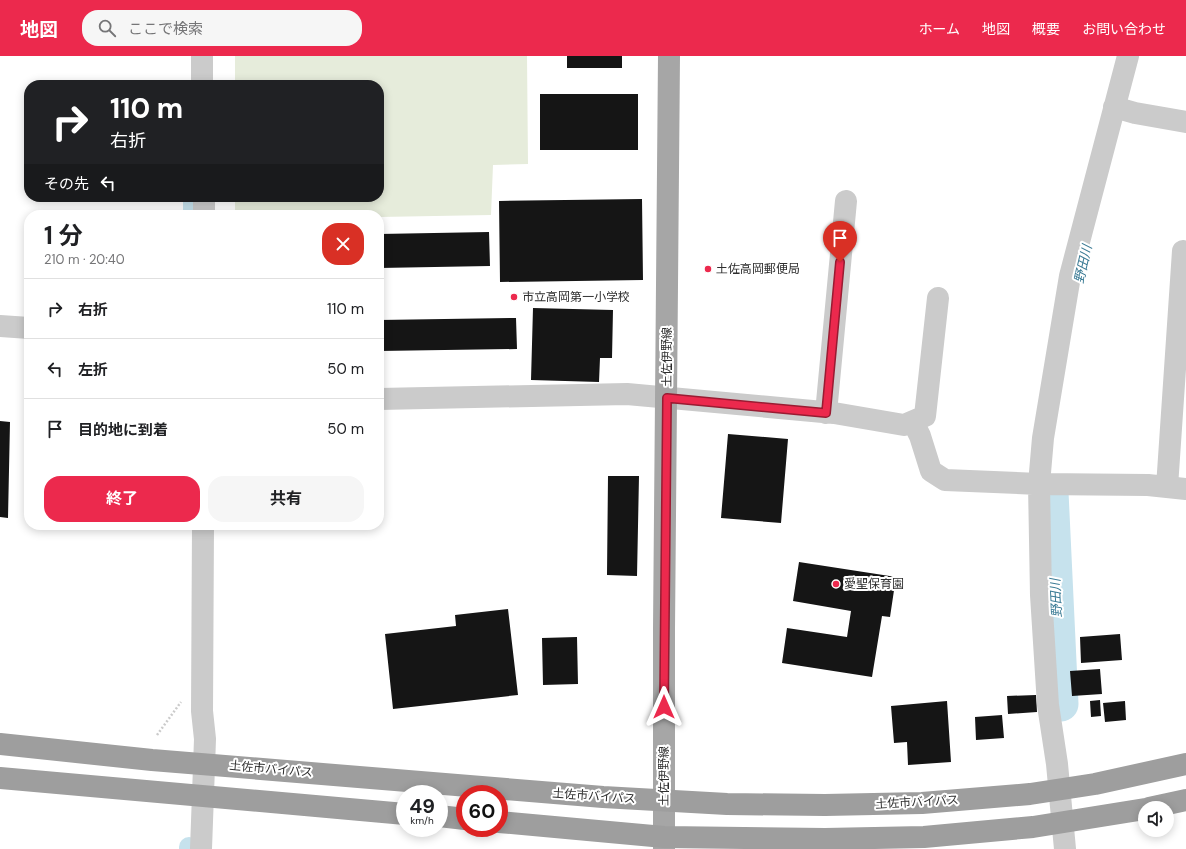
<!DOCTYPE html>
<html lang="ja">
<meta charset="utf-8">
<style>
body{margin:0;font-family:"DM Sans","Noto Sans JP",sans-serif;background:#f6f6f6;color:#202124;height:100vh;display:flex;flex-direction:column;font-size:15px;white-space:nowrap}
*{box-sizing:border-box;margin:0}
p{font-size:13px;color:#757577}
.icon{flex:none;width:22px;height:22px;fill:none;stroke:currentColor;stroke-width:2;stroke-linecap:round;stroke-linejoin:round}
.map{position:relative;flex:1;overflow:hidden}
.sheet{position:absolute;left:24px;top:154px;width:360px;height:320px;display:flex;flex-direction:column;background:#fff;border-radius:16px;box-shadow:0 2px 10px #0003}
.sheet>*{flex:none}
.hud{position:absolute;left:24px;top:24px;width:360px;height:122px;border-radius:16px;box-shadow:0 2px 10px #0003;background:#202124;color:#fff;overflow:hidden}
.controls{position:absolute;left:1138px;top:745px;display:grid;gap:8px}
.controls a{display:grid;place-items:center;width:36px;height:36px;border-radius:50%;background:#fff;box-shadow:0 2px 10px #0003;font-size:20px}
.speed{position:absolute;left:396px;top:729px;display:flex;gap:8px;font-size:20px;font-weight:700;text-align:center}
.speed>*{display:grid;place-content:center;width:52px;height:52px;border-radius:50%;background:#fff;box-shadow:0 2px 10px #0003;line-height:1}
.speed small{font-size:10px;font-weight:400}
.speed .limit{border:6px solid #d22;background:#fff;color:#111}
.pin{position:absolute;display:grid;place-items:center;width:34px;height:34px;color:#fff;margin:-41px -17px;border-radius:50% 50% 50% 0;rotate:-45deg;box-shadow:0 0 4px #0007}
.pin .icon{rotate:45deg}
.me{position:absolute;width:44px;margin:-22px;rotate:0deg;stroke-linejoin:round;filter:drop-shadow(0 0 3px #0008)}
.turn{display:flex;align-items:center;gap:14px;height:84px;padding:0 20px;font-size:18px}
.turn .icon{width:52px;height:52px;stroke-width:2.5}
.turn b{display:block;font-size:28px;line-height:34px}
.then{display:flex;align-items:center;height:38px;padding:0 20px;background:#0003;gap:8px;font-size:15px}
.round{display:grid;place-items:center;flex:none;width:42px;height:42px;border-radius:16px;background:#f6f6f6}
.overview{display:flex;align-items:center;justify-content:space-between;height:68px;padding:0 20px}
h1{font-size:24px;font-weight:700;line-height:30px}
.cta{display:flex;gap:8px;margin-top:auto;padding:8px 20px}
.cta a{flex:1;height:46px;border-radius:16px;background:#ec294d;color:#fff;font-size:16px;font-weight:700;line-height:46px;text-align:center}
.cta a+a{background:#f6f6f6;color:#202124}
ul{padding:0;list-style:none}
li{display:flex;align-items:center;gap:12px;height:60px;padding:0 20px;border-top:1px solid #e0e0e0}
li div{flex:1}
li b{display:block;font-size:15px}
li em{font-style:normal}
header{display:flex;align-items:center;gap:24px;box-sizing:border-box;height:56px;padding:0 20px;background:#ec294d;color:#fff}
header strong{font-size:19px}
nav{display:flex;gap:22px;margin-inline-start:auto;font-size:14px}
.search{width:280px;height:36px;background:#f6f6f6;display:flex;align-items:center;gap:10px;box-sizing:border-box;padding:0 14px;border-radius:16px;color:#757577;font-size:15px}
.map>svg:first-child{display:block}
.green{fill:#e6ecdb}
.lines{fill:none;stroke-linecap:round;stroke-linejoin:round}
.canal{stroke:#c6e2ed;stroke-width:20}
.river{stroke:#c6e2ed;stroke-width:35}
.building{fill:#151515}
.path{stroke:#cbcbcb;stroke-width:2.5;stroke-dasharray:2 2;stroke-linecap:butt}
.minor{stroke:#cbcbcb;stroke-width:22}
.primary{stroke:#a6a6a6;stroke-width:22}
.trunk{stroke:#9e9e9e;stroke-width:22}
.route-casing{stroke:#991b32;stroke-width:10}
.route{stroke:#ec294d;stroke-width:7}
.poi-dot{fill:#ec294d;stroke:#fff;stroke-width:1.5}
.labels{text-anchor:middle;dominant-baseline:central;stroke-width:4;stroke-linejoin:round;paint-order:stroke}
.poi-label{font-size:12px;fill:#2e2e2e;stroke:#fff;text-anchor:start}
.street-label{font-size:12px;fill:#2e2e2e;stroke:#fff}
.water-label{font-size:13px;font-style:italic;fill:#397a94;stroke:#fff}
</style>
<header>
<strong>地図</strong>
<div class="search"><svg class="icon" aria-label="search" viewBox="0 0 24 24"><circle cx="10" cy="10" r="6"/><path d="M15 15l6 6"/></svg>ここで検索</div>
<nav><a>ホーム</a><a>地図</a><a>概要</a><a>お問い合わせ</a></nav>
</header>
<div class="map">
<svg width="1186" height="793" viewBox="0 0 1186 793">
<rect width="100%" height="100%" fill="#fff"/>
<!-- green -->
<path class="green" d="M235,0H527L528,108L493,109L491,159L379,161V159H235V141H379V29H235Z"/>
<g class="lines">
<!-- canal -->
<path class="canal" d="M193,141V159
M189,793V791"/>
<!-- river -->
<path class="river" d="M1051,436L1061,648"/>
</g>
<!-- building -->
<path class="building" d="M567,0H622V12H567Z
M540,38H638V94H540Z
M642,143L643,224L500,226L499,145Z
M489,176L490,210L379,212V178Z
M533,252L613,254L612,302H600L599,326L531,324Z
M516,262L517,293L379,295V264Z
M0,365L10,366L8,462L0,461Z
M728,378L788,383L781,467L721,462Z
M608,420H639L637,520L607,519Z
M799,506L896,521L890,561L882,560L872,621L782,607L787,572L847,581L851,555L793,545Z
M508,553L518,639L393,653L385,578L456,570L455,559Z
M1120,578L1122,604L1081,607L1080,581Z
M577,581L578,628L543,629L542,582Z
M1100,613L1102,638L1072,640L1070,615Z
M1036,639L1037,656L1008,658L1007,640Z
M1100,644L1101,660L1091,661L1090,645Z
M947,645L951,706L908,709L907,686L894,687L891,650Z
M1125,645L1126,664L1105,666L1103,647Z
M1002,659L1004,682L976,684L975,661Z"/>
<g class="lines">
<!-- path -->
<path class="path" d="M157,679L181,646"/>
<!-- minor -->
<path class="minor" d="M202,0V29
M1114,51L1135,57L1186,66
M204,141V159
M0,270L29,272
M379,343L627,338L834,357L904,369L925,360L938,242
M826,357L846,145
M913,366L920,380L931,415L945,424L1039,428L1148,429L1186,433
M1167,431L1183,195
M201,793L205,683L202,655L203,469
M1065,793L1057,708L1048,649L1041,539L1039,428L1043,382L1070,220L1128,0"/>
<!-- primary -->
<path class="primary" d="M664,793V573L669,0"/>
<!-- trunk -->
<path class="trunk" d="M0,688L152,704L603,741L727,748L825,749L922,747L1030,738L1095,728L1186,708
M0,722L405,758
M1149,752L1186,744
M439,760L465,763
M499,766L664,781L825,783L924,781L1033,771L1145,753"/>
</g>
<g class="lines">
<defs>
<path id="route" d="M664,651L667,342L826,357L840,206"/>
</defs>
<!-- route casing -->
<use href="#route" class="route-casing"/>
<!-- route -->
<use href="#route" class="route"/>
</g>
<!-- markers -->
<g class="poi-dot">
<circle cx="708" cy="213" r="4"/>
<circle cx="514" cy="241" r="4"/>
<circle cx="836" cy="528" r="4"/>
</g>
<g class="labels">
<!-- poi labels -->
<g class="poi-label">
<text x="716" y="213">土佐高岡郵便局</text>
<text x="522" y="241">市立高岡第一小学校</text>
<text x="844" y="528">愛聖保育園</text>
</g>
<!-- street labels -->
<g class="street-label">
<text transform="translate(667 301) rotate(-90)">土佐伊野線</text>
<text transform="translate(271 713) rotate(5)">土佐市バイパス</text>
<text transform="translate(664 720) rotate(-90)">土佐伊野線</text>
<text transform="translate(594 740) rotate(4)">土佐市バイパス</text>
<text transform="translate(917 746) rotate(-3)">土佐市バイパス</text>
</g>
<!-- water labels -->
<g class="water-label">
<text transform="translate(1083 208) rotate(-77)">野田川</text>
<text transform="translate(1056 542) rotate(-93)">野田川</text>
</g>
</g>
</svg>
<div class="controls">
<a><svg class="icon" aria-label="sound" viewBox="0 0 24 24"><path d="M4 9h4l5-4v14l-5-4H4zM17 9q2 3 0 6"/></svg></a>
</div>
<div class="speed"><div>49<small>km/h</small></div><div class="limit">60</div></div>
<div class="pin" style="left:840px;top:206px;background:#d93025"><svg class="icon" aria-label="arrive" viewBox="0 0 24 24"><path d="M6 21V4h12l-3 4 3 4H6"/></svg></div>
<svg class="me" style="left:664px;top:651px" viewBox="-20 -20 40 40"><path d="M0-17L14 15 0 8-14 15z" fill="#ec294d" stroke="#fff" stroke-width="4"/></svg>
<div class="hud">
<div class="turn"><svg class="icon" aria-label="right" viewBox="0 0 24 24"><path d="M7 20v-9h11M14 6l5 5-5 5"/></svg><div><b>110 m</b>右折</div></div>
<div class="then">その先<svg class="icon" aria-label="left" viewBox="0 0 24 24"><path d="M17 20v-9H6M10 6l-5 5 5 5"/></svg></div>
</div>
<section class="sheet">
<div class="overview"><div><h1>1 分</h1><p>210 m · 20:40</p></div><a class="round" style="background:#d93025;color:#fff"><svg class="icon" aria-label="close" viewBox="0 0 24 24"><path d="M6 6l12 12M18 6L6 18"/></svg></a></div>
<ul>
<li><svg class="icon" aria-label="right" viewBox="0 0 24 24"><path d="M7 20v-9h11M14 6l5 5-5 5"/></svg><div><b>右折</b></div><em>110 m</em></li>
<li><svg class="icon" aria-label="left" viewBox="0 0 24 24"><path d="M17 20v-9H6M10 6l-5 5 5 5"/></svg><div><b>左折</b></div><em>50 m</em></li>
<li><svg class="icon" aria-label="arrive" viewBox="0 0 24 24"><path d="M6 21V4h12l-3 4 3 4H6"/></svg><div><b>目的地に到着</b></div><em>50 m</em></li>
</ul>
<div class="cta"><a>終了</a><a>共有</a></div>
</section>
</div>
